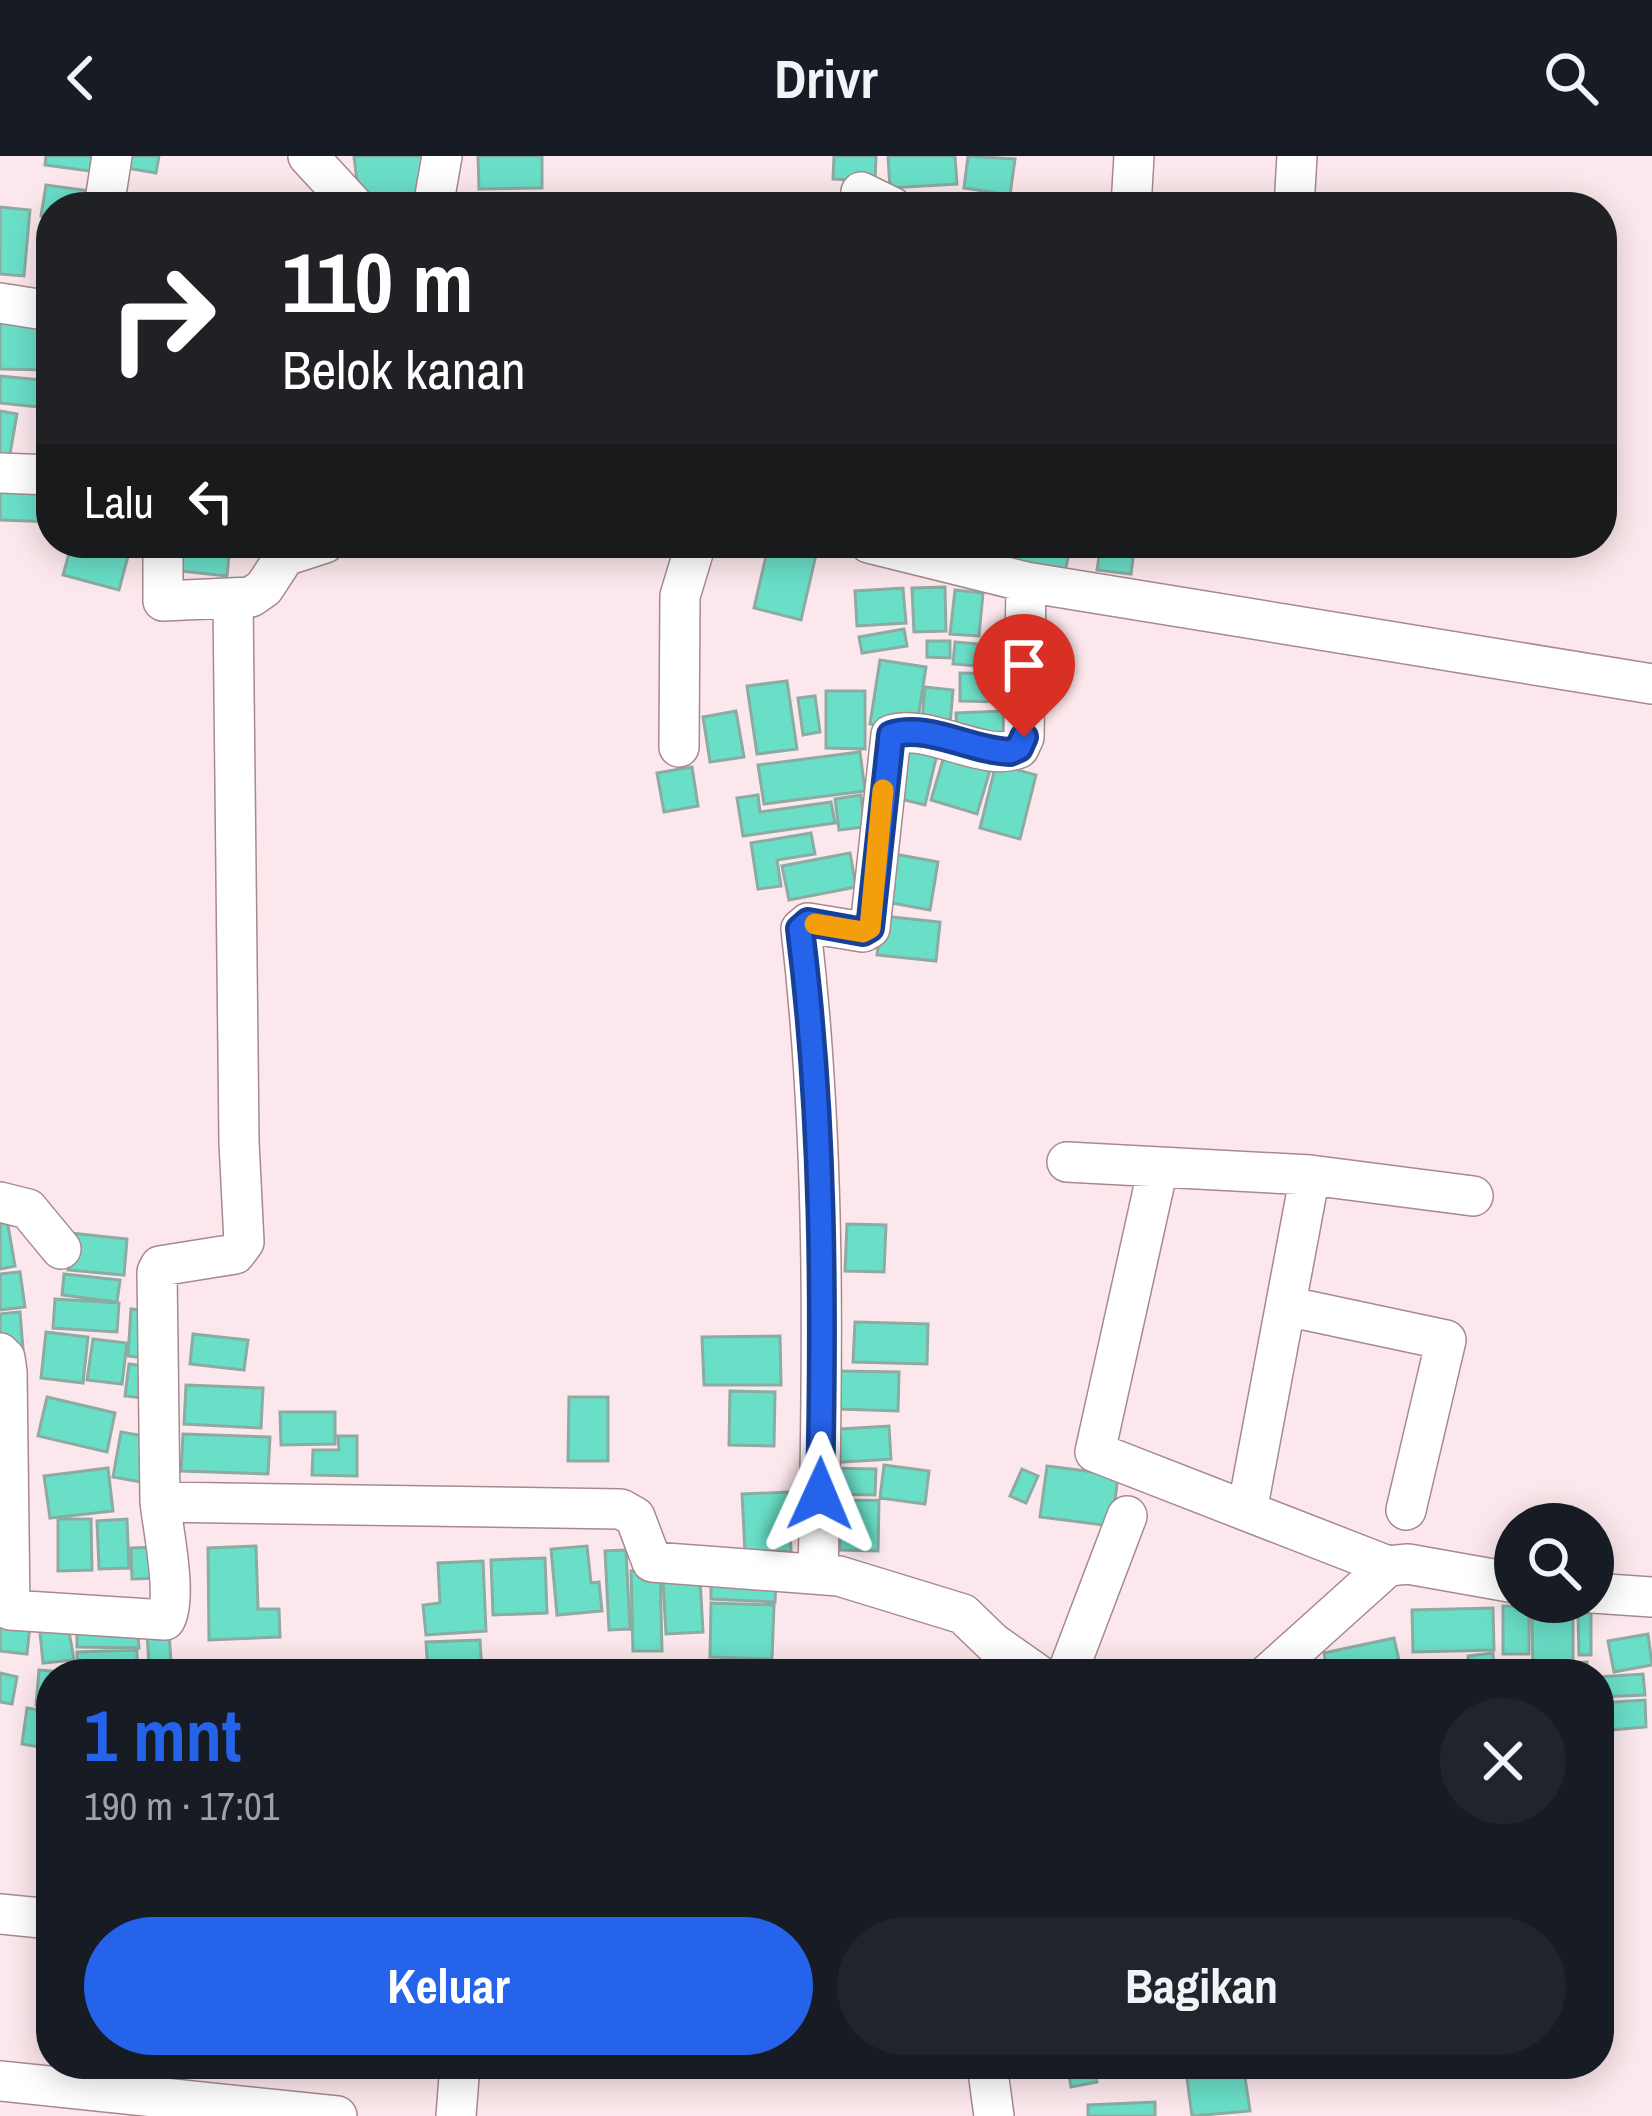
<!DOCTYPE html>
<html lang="id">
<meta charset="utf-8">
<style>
body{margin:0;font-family:"Archivo Narrow",sans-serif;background:#20242c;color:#f1f3f6;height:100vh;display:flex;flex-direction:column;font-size:45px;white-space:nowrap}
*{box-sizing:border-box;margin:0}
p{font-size:39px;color:#9ea1a6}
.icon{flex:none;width:66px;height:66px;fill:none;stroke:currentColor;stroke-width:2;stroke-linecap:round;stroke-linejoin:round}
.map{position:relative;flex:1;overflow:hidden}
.side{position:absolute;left:36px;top:1503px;width:1578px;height:420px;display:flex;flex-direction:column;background:#171b24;border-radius:48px;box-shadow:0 6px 30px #0003}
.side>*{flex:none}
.hud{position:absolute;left:36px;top:36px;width:1581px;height:366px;border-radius:48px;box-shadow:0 6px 30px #0003;background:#202124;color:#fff;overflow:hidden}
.controls{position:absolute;left:1494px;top:1347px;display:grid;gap:24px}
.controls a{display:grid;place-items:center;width:120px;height:120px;border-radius:50%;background:#171b24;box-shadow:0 6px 30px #0003;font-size:60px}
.pin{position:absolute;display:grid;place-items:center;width:102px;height:102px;color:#fff;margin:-123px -51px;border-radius:50% 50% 50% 0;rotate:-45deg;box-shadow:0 0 12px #0007}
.pin .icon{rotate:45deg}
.me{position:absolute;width:132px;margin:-66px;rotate:1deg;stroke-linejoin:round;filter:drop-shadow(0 0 9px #0008)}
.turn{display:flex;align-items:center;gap:42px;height:252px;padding:0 48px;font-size:54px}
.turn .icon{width:156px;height:156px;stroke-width:2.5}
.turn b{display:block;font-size:84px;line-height:102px}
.then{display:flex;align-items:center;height:114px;padding:0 48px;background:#0003;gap:24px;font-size:45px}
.round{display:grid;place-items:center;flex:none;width:126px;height:126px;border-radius:63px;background:#20242c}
.headline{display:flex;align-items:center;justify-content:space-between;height:204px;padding:0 48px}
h1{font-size:72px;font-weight:800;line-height:90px;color:#2563eb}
.cta{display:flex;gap:24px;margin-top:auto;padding:24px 48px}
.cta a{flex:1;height:138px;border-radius:72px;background:#2563eb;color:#fff;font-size:48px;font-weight:800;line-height:138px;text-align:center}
.cta a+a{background:#20242c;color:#f1f3f6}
header{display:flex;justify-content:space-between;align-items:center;height:156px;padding:0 48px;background:#171b24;font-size:54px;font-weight:800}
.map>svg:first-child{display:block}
.building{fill:#6adfc8;stroke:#8baba3;stroke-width:3}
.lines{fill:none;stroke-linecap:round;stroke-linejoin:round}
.street-casing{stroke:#a7898f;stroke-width:42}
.street{stroke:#fff;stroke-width:39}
.route-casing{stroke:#184099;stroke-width:30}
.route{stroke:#2563eb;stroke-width:21}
.slow{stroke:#f59e0b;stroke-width:21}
</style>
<header><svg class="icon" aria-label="back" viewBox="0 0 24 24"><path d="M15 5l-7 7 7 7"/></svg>Drivr<svg class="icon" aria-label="search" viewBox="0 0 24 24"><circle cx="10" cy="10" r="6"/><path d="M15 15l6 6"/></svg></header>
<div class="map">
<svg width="1652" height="1960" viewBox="0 0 1652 1960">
<rect width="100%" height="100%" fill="#fce8ec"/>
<!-- building -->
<path class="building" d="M46,0H92L90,15L45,9Z
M123,0H159L156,17L121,11Z
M354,0H422L427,48L360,51Z
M478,0H542V32L479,33Z
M834,0H876L875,25L833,23Z
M888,0H955L957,28L890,32Z
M968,0L1015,3L1010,39L964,32Z
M46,29L90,35L88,51H51V61L41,60Z
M0,51L30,54L24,120L0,118Z
M0,165L51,166V214L0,213Z
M0,220L42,224L40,251L0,247Z
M0,255L17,258L8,309L0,308Z
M0,325L51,328V366L0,364Z
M72,387L131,389L119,434L63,419Z
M166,387L230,388L227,420L163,413Z
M769,387L818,390L801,464L754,452Z
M983,387H1071L1065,416L979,410Z
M1101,387H1135L1131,418L1097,414Z
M945,431L946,475L914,476L912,432Z
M903,432L906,467L857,470L855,435Z
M955,434L983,437L979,480L950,478Z
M904,473L907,490L862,497L859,481Z
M927,485H950V502L927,501Z
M955,486L1003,490L1001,512L953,508Z
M880,504L926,511L916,575L870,568Z
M960,517L1005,518L1004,546L960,545Z
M787,525L797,593L757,598L747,530Z
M925,531L953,534L950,568L922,565Z
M826,535H865V593L826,592Z
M815,540L820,576L803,579L798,542Z
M736,555L744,601L710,606L703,561Z
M1003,555L1004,581L957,583L956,557Z
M909,587L938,594L925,649L896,642Z
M860,596L865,635L764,648L758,609Z
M945,597L991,611L977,658L931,644Z
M996,608L1036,619L1020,683L980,672Z
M692,611L698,650L664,656L657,617Z
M758,639L760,656L831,646L835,667L743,680L737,642Z
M861,639L864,671L839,674L835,643Z
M811,677L815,698L777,704L781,730L758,733L751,687Z
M850,697L856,731L789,744L782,710Z
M889,697L938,706L930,754L881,745Z
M882,760L940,766L936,805L877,799Z
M6,1058L15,1110L0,1113V1059Z
M847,1068L886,1069L884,1116L845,1115Z
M71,1077L127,1083L124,1119L68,1114Z
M20,1116L25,1151L0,1154V1118Z
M64,1118L120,1124L117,1146L62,1139Z
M55,1143L119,1147L117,1176L53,1172Z
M131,1153L153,1155L152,1203L128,1200Z
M20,1156L23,1193L0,1194V1158Z
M855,1166L928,1168L927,1208L853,1206Z
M46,1176L88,1181L83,1227L41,1222Z
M193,1178L248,1184L244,1214L190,1208Z
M780,1180L781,1229H704L702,1181Z
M93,1183L127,1187L122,1228L87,1224Z
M129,1208L154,1211L153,1243L125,1240Z
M839,1215L899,1216L898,1255L839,1253Z
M186,1229L263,1232L261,1272L184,1268Z
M730,1235L775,1236L774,1290L729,1289Z
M47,1241L115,1257L107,1296L38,1280Z
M569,1241H608V1305H568Z
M280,1256H335V1288L281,1289Z
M889,1270L891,1303L827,1307L824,1274Z
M121,1276L155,1282L147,1327L113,1321Z
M183,1278L270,1281L268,1318L181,1315Z
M338,1280H357V1320L312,1319L313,1294H339Z
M884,1309L929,1315L925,1348L880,1342Z
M1047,1310L1118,1319L1112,1370L1040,1361Z
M108,1312L113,1355L50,1362L44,1320Z
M825,1312L876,1313L875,1339L825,1338Z
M1022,1313L1038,1320L1026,1347L1010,1340Z
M788,1336L791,1395L745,1397L742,1338Z
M879,1344L878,1395L840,1394V1377H825L824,1345Z
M58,1363H91L92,1414L58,1415Z
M127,1363L129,1412L99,1413L97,1365Z
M256,1390L258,1453H279L280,1481L209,1484L208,1392Z
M587,1390L591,1427L599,1426L602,1455L557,1459L551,1393Z
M161,1391V1422L132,1423L131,1392Z
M626,1394L630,1473L609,1474L605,1395Z
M545,1402L547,1457L493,1459L491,1404Z
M483,1405L486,1475L426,1479L423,1449L440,1447L438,1407Z
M660,1414L662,1495H633L631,1415Z
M711,1419L776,1422L775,1446L711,1443Z
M700,1422L703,1476L666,1478L663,1425Z
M711,1447L774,1449L772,1503L710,1501Z
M1503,1450H1529V1498H1503Z
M1493,1452L1494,1494L1413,1496L1412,1454Z
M1591,1457V1499H1579L1578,1458Z
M1573,1459V1507L1587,1506V1518H1533L1532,1460Z
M0,1460H31L27,1498L0,1495Z
M67,1464L74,1504L43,1507L39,1466Z
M77,1465L137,1467L139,1492L77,1491Z
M169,1475L171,1507L149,1509L147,1476Z
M1648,1478L1652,1509L1614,1516L1608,1485Z
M1394,1482L1402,1518H1328L1324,1497Z
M480,1484L482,1518H428L426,1486Z
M137,1494V1518H78L77,1496Z
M1493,1497L1494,1518H1469L1468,1500Z
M796,1505L798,1518H755L754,1511Z
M39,1514L74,1517L51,1518V1550L36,1549Z
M0,1517L17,1521L12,1548L0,1546Z
M1643,1518L1645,1539L1599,1541V1521Z
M1645,1544L1646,1571L1599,1575V1547Z
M27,1552L51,1556V1593L22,1588Z
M1067,1908H1093L1097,1926L1071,1931Z
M1243,1908L1250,1955L1192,1960L1186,1915Z
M1155,1946V1960H1088V1949Z"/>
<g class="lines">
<defs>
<path id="street" d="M308,0L355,51
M861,36L892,51
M104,51L112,0
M433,51L442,0
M1131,51L1134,0
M1294,51L1297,0
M0,147L51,155
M0,317L51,319
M163,387V445L251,441L264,432L285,400L325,387
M869,387L1026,426L1652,528
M233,445L239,986L244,1086L235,1098L160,1110L157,1116L160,1346L621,1353L635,1361L652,1406L839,1420L963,1458L993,1487L1037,1518
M679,591L680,440L696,387
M1067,1006L1310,1019L1473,1040
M1158,1012L1095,1296L1388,1410
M0,1046L28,1053L61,1093
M1286,1150L1446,1184L1406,1354
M0,1197L5,1202L7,1216L10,1454L165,1464C178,1443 163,1373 160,1346
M1247,1355L1310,1019
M818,1418C823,1203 826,987 801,773L808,767L863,776L870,772L891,579C930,567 985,608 1019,592L1024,581L1026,426
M1593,1437L1652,1441
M1067,1518L1127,1360
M1268,1518L1388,1410L1408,1408L1515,1427
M0,1758L51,1763
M987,1908L994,1960
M0,1925L337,1960
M456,1960L460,1908"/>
</defs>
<!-- street casing -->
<use href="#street" class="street-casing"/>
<!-- street -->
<use href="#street" class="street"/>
</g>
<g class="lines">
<defs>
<path id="route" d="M820,1338C824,1150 824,959 800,773L808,766L863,776L870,772L891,579C927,567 972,595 1010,596L1019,592L1024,581"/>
</defs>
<!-- route casing -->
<use href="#route" class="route-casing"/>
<!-- route -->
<use href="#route" class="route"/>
<!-- slow -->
<path class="slow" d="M815,768L863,776L870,772L883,634"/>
</g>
</svg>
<div class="controls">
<a><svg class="icon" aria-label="search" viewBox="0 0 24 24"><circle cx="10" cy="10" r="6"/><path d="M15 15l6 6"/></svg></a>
</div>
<div class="pin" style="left:1024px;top:581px;background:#d93025"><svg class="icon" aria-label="arrive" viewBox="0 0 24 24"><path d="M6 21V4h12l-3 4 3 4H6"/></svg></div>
<svg class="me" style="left:820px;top:1338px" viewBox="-20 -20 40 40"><path d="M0-17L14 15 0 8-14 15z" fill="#2563eb" stroke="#fff" stroke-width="4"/></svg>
<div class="hud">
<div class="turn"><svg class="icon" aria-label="right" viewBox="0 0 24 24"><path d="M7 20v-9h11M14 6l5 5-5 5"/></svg><div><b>110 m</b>Belok kanan</div></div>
<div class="then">Lalu<svg class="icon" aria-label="left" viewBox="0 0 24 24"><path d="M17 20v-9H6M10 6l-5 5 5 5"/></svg></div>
</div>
<section class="side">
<div class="headline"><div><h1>1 mnt</h1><p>190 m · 17:01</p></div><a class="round"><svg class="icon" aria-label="close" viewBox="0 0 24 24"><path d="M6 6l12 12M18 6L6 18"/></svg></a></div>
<div class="cta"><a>Keluar</a><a>Bagikan</a></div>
</section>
</div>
